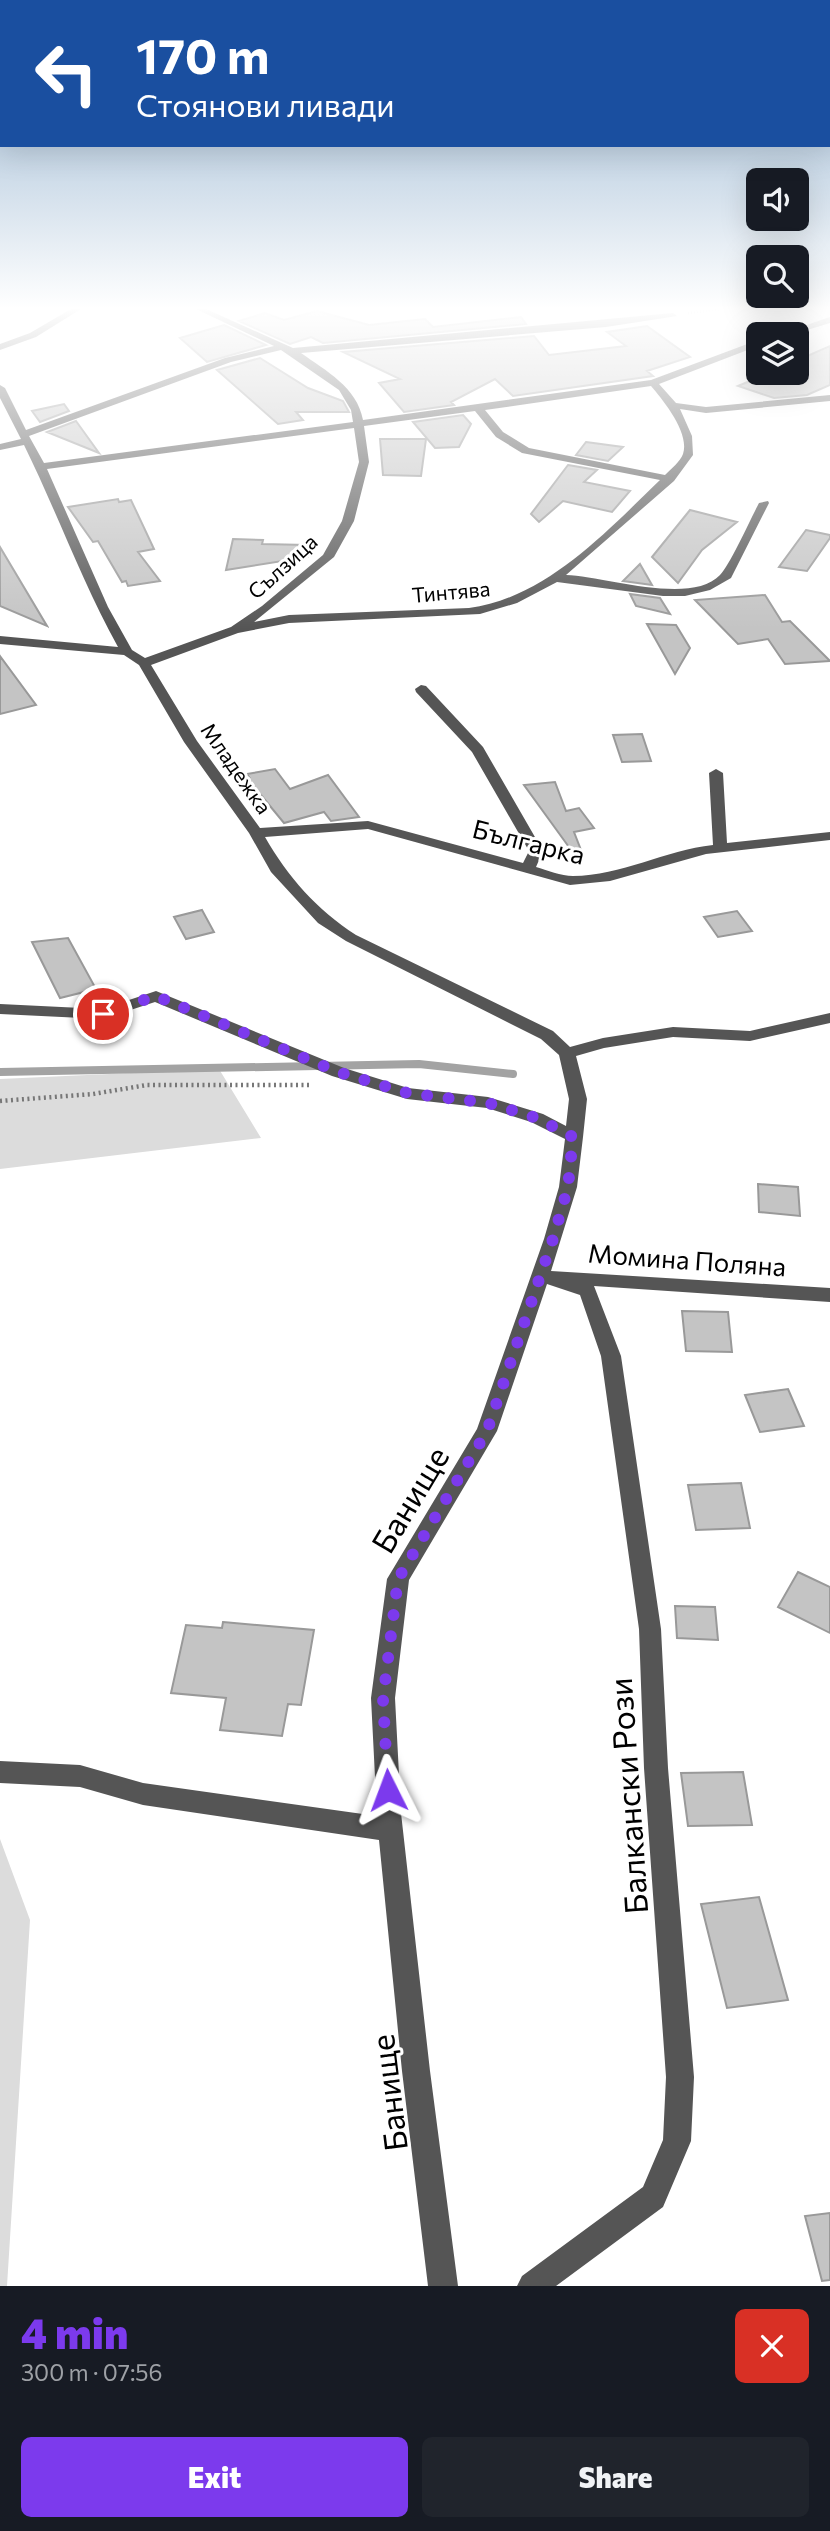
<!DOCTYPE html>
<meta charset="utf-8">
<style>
body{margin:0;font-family:Commissioner,sans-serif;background:#20242c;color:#f1f3f6;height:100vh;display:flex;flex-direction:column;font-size:26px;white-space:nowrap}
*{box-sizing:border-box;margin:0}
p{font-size:23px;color:#9ea1a6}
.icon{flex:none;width:38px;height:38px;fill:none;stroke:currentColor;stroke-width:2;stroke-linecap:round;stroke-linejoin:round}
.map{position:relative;height:2286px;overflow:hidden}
.sheet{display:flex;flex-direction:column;background:#171b24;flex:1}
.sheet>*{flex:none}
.hud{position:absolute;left:0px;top:0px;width:831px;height:147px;box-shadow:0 7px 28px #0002;background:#1a4fa0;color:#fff;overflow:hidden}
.tools{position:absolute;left:746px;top:168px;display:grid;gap:14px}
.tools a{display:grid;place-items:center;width:63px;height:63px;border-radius:10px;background:#171b24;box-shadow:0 7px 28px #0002;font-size:35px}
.pin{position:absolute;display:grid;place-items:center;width:60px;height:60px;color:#fff;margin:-30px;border:4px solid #fff;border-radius:50%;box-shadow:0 2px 7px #0007}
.me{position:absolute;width:77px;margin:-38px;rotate:357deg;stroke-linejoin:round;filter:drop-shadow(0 0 5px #0008)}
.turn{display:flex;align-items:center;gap:24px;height:147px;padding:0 21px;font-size:32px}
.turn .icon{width:91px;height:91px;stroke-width:2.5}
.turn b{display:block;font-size:49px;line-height:60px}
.round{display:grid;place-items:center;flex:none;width:74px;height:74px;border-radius:10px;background:#20242c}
.overview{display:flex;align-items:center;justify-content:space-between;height:119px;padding:0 21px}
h1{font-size:42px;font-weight:800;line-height:52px;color:#7c3aed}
.cta{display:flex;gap:14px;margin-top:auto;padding:14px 21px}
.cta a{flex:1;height:80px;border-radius:10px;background:#7c3aed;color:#fff;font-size:28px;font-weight:800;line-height:80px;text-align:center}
.cta a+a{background:#20242c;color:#f1f3f6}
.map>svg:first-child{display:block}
.green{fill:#dcdcdc}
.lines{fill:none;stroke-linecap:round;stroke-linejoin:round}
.stream{stroke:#a3a3a3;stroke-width:8}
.building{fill:#c4c4c4;stroke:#999;stroke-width:2}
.path-far1{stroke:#777;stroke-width:2.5;stroke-dasharray:1 2;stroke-linecap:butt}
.path{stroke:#777;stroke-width:4.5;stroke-dasharray:2 3.5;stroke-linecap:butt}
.minor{fill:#555;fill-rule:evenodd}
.route{stroke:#7c3aed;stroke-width:12;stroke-dasharray:0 21.6}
.labels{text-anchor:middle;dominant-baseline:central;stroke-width:6;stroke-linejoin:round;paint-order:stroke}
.far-street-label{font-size:21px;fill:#000;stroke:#fff}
.street-label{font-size:26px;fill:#000;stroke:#fff}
.near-street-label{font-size:32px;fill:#000;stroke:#fff}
</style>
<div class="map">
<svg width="830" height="2286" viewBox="0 0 830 2286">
<rect width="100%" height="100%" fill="#fff"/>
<!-- green -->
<path class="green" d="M219,1069L261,1138L0,1169V1079Z
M0,1839L30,1920L7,2286H0Z"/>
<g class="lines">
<!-- stream -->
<path class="stream" d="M0,1072L419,1064L513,1074"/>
</g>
<!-- building -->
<path class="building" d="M317,311L369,325L425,319L433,327L521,317L526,324L323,343L311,337L290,344L239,321L265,313L284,320Z
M224,325L266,345L207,362L180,338Z
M647,326L690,357L647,371L653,376L513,396L495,379L451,402L454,405L404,412L379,383L400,379L343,352L534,336L549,355L626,346L607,332Z
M830,346V385L807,395L774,398L738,386L769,373H796V361Z
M260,358L308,388L343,401L349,412H296L303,420L278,424L217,370Z
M64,404L69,411L40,422L32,411Z
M463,415L471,424L459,447L435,448L413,422Z
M76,421L99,453L47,432Z
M380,439H426L421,476L383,475Z
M586,442L623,447L608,461L576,455Z
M568,465L597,470L584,482L630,491L612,512L563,501L539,522L531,514Z
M118,499L119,502L131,500L154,549L138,552L160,581L128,586L126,581L122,582L98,541L93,542L68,507Z
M690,510L737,522L702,550L678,583L652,557Z
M806,530L830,535V538L807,571L779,567Z
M233,539L263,540L262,544L307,545L308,557L226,570Z
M0,547L47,626L0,606Z
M640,564L652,585L623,581Z
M630,594L660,598L670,614L636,606Z
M765,595L782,622L790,621L830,661L785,664L768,639L738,644L695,600Z
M647,624L676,625L690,648L675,674Z
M0,656L36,705L0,714Z
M642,734L651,761L622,762L613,735Z
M275,769L290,789L328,775L359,817L331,821L324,812L284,823L246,777H249L247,774Z
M555,782L566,811L579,808L594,828L574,832L581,850L574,854L524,785Z
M202,910L214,932L186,939L174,917Z
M737,911L752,931L718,937L704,917Z
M68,938L96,989L60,998L32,942Z
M758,1184L798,1187L800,1216L759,1212Z
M682,1311L728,1312L732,1352L686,1351Z
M788,1389L804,1426L760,1432L745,1395Z
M741,1483L750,1528L696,1530L688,1485Z
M798,1572L830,1587V1633L778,1607Z
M675,1606L715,1607L718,1640L677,1638Z
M223,1622L314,1630L301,1705L288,1704L282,1736L220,1730L226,1698L171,1693L186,1625L222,1628Z
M743,1772L752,1825L688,1826L681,1773Z
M759,1897L788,2000L727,2008L701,1904Z
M830,2213V2280L822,2281L805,2216Z"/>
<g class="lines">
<!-- path-far1 -->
<path class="path-far1" d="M688,313L721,309"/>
<!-- path -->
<path class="path" d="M0,1101L93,1094L147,1085H312"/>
<!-- minor -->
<path class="minor" d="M71,309H81L36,337L0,350V344L30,333Z
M196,309H206L293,348L673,313L677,316L606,327L301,353C326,371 357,387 363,420L651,380L758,340V346L659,384L676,403L706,407L830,395V401L706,413L680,409L692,436L693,455L674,481L566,575C604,576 691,606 720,575C730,565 751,518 759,503L768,501L769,503L731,578L710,590L685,596H663L557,582L517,603L480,614L289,623L238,633L151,665L197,741L260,828L368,821L523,863L529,851L472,752L416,692L415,689L421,685L426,686L483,747L543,851L536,867C547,870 561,876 573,876C621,876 665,850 713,845L709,773L716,769L723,773L727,843L830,832V840L706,854L610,881L570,885L368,829L265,837C288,877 317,910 356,935L553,1031L570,1047L603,1038L673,1027L750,1031L830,1013V1023L750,1041L673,1037L604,1048L576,1056L587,1099L583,1137L577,1187L551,1271L830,1288V1302L594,1286L621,1356L661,1629L668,1768L694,2077L691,2141L663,2207L556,2286H517L522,2276L643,2187L663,2140L666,2077L644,1768L639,1629L601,1356L580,1295L547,1284L497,1431L409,1580L395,1698L401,1813L430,2071L458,2286H428L402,2071L379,1840L143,1805L80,1787L0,1783V1761L80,1765L143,1783L377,1816L371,1698L387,1579L477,1429L544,1239L559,1187L565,1139L531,1122L487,1108L407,1099L332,1076L155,1002L103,1019L0,1014V1004L102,1009L156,991L344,1068L408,1088L488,1097L543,1114L566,1126L569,1099L559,1055L541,1039L346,941L318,923L271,872L249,833L184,742L139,665L124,655L0,644V636L118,647C82,582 57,512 24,445L0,450V444L21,439L0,398V385L5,388L26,430L225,358L274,346ZM281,350L339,390L351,410L353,422L44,463L29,436L231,362ZM651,386C663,400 690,433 683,454C680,462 671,469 665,475L529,448L503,432L485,410ZM475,411L496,437L522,453L660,480C607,531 546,598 469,608L289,615L254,622L334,557L354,521L369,462L364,426ZM354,428L359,462L342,521L323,555L262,606L231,627L145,658L132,650L108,607L47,469Z
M830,317V323L794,334H780Z"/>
</g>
<!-- sky -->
<linearGradient id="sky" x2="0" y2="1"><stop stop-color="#8cadcc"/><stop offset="0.49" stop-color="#fff"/><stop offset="1" stop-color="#fff" stop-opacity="0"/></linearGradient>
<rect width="830" height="629" fill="url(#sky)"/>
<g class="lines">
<!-- route -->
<path class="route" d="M103,1014L156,996L338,1072L407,1093L488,1103L537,1118L573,1137L568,1187L553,1239L487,1431L398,1579L383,1699L388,1790"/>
</g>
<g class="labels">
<!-- far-street labels -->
<g class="far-street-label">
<text transform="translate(282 566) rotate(-42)">Сълзица</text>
<text transform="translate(451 591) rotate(-5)">Тинтява</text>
<text transform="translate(237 768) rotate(55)">Младежка</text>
</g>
<!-- street labels -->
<g class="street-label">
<text transform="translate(529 841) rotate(14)">Българка</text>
<text transform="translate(687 1259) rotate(4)">Момина Поляна</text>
</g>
<!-- near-street labels -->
<g class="near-street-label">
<text transform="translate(409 1499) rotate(-59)">Банище</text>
<text transform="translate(627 1796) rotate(-94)">Балкански Рози</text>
<text transform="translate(388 2093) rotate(-97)">Банище</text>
</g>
</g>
</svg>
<div class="tools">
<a><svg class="icon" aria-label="sound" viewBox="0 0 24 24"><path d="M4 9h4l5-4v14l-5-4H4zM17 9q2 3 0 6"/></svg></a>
<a><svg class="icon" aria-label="search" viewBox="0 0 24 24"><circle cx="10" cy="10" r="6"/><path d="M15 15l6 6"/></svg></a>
<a><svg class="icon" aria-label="layers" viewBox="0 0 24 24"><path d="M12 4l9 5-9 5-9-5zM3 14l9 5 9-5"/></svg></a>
</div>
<div class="pin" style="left:103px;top:1014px;background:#d93025"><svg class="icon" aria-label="arrive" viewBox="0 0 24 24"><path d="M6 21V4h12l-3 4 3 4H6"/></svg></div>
<svg class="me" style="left:388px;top:1790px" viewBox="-20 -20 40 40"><path d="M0-17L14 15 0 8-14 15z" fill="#7c3aed" stroke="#fff" stroke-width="4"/></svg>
<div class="hud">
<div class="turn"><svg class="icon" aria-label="left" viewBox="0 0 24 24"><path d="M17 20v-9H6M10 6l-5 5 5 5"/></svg><div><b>170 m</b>Стоянови ливади</div></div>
</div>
</div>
<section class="sheet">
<div class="overview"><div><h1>4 min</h1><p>300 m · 07:56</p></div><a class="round" style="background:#d93025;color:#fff"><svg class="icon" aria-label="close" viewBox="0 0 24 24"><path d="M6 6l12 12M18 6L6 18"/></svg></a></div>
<div class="cta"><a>Exit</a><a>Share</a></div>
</section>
